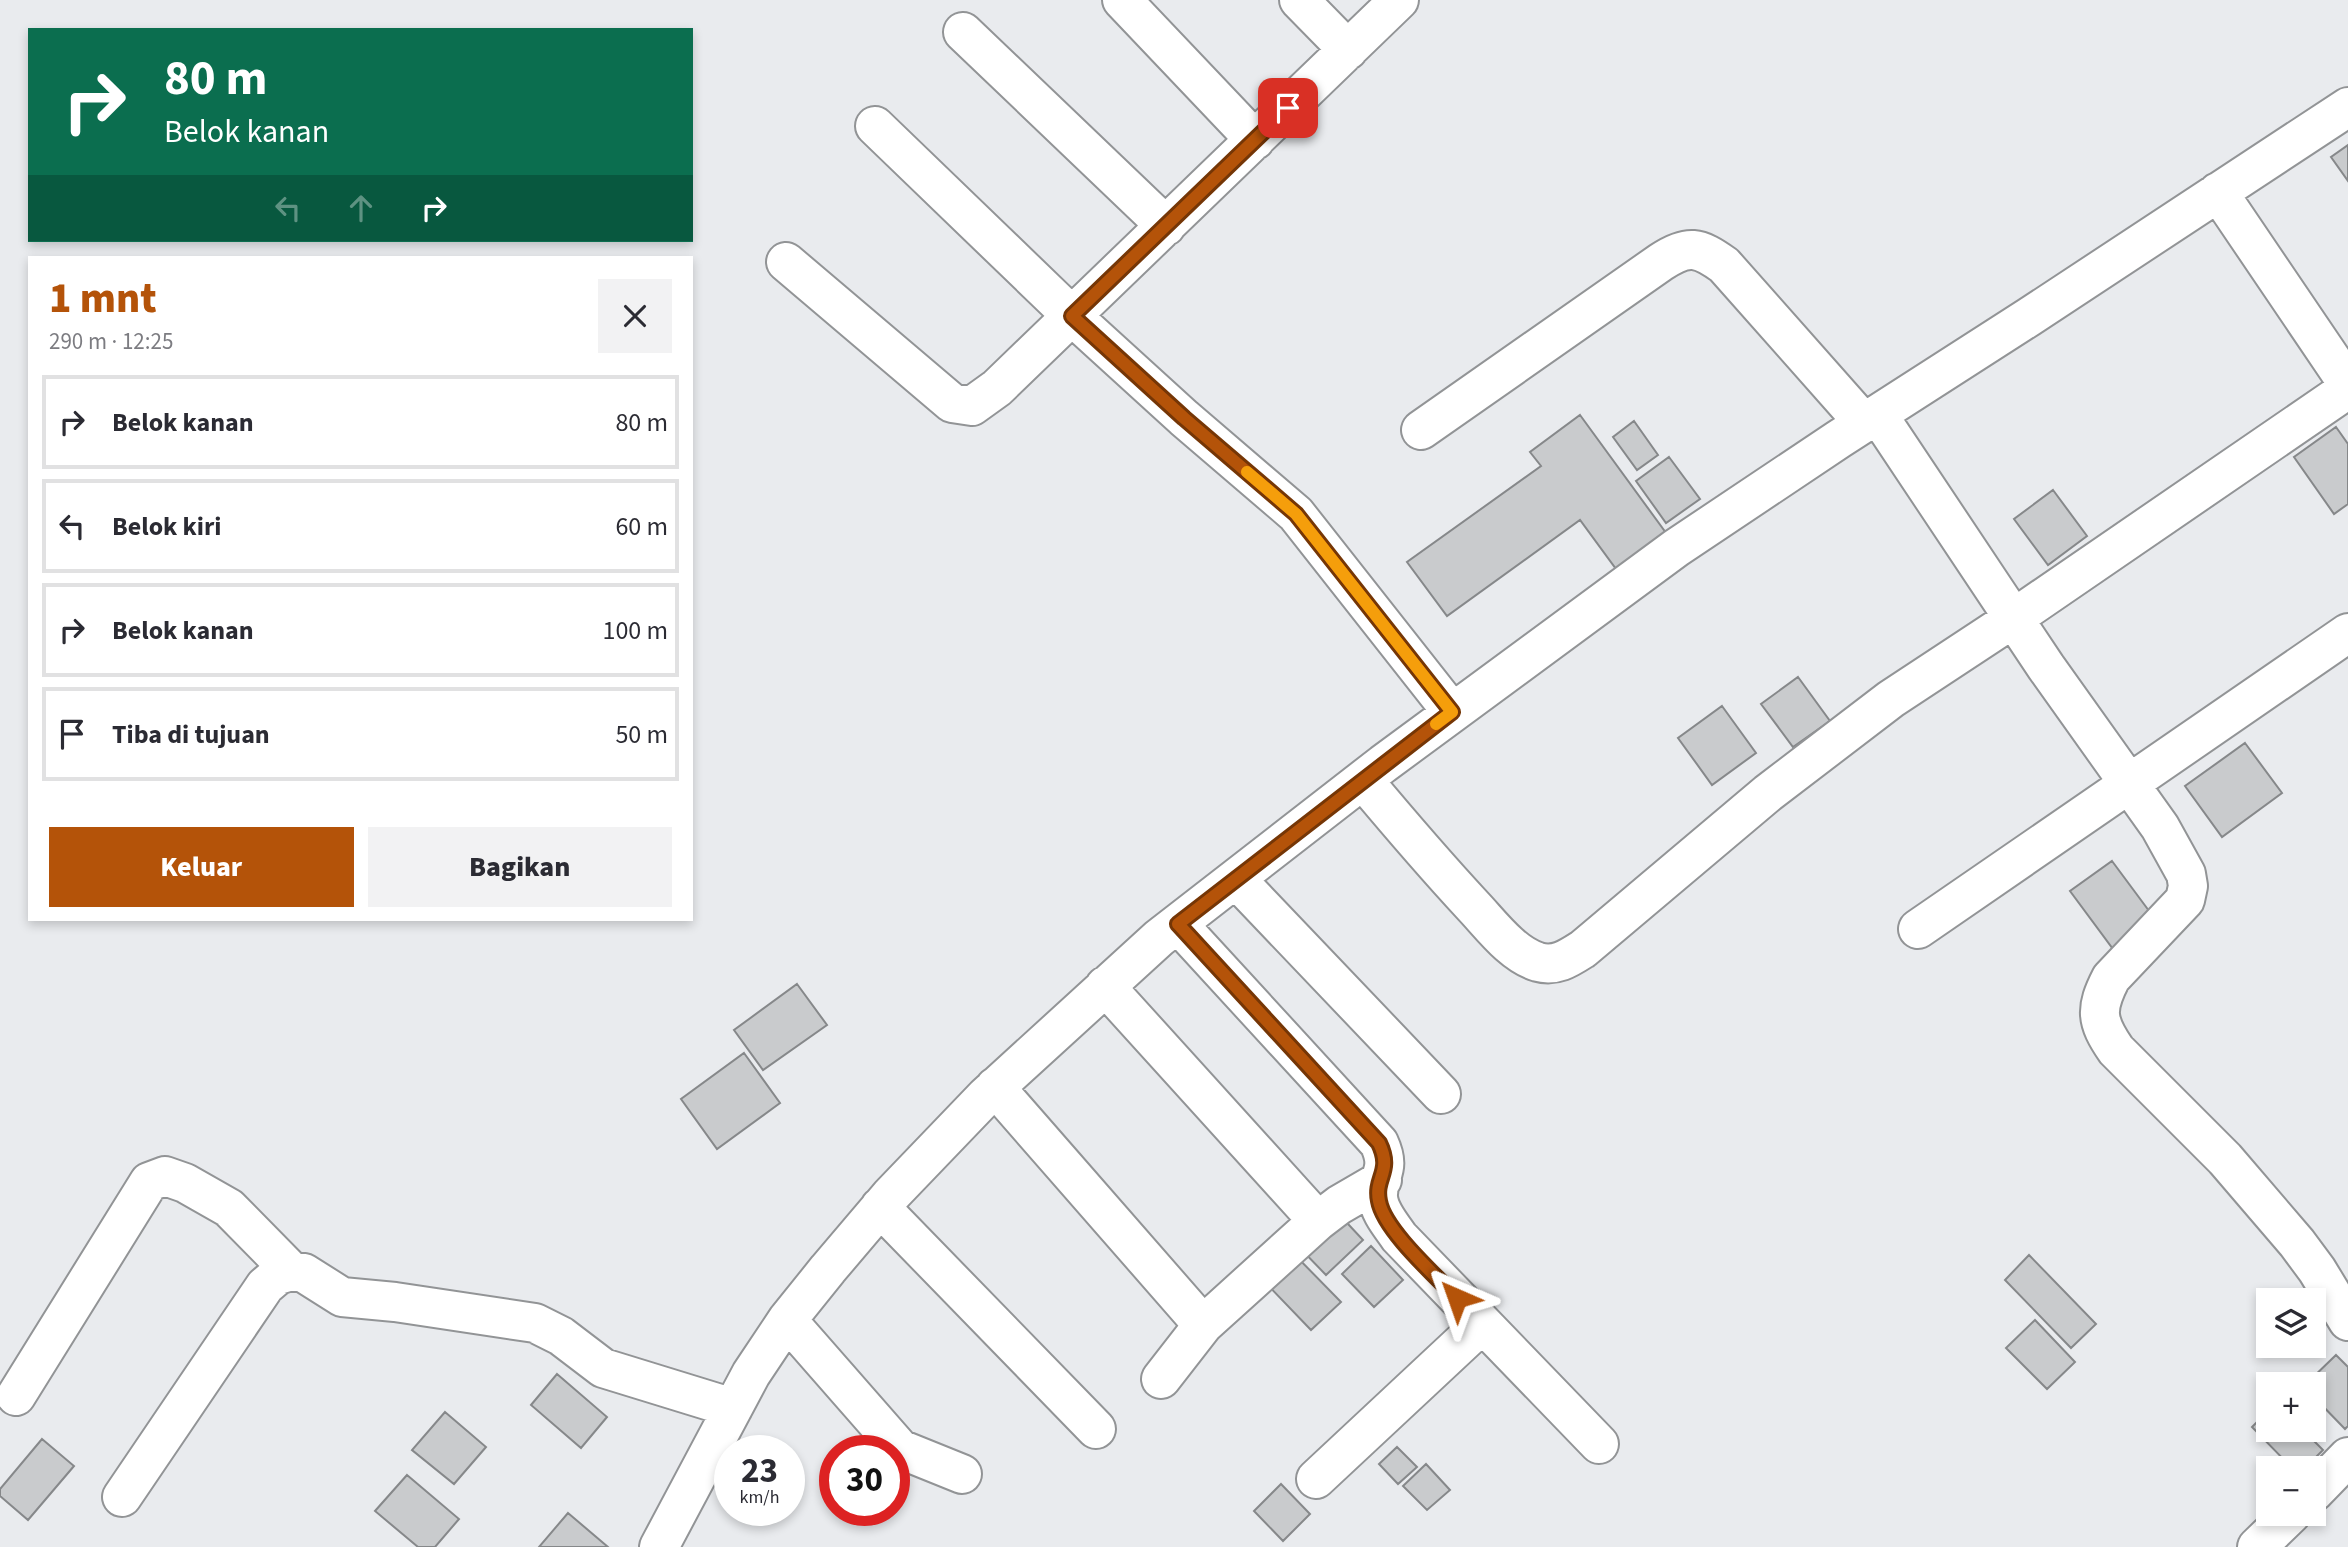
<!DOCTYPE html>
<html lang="id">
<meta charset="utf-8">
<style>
body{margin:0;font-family:"Source Sans 3",sans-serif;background:#f2f2f3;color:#2b2b33;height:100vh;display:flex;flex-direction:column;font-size:26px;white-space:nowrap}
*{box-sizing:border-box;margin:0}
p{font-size:23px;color:#7c7c81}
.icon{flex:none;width:38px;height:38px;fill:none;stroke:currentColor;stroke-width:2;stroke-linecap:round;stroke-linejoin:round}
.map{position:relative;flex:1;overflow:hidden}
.sheet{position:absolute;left:28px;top:256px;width:665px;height:665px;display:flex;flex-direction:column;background:#fff;border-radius:0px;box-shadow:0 4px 10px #0003}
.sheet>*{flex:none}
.hud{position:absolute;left:28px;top:28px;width:665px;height:214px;border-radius:0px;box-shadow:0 4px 10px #0003;background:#0b6e4f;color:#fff;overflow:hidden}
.buttons{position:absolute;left:2256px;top:1288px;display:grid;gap:14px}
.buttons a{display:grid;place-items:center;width:70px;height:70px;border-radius:0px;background:#fff;box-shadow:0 4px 10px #0003;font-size:35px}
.speed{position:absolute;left:714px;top:1435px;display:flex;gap:14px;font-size:35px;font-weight:700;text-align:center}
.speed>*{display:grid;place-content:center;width:91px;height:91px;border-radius:50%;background:#fff;box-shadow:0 4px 10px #0003;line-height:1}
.speed small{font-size:18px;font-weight:400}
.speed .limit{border:10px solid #d22;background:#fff;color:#111}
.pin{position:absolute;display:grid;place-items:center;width:60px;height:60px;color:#fff;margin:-30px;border-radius:14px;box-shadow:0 4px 10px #0006}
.me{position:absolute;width:77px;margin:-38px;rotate:317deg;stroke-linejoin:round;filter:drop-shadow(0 0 5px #0008)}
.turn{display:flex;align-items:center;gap:24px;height:147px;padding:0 21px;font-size:32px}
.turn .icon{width:91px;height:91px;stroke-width:2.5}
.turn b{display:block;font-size:49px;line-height:60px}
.lanes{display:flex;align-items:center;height:66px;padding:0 21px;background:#0003;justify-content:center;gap:35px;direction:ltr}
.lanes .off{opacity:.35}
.round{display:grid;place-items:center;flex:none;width:74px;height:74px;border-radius:0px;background:#f2f2f3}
.headline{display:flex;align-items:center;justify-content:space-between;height:119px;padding:0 21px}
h1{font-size:42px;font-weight:800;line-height:52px;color:#b45309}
.primary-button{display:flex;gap:14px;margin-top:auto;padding:14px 21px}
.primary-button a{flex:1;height:80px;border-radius:0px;background:#b45309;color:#fff;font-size:28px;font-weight:800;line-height:80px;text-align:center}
.primary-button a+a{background:#f2f2f3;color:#2b2b33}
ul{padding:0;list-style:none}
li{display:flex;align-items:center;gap:21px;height:94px;margin:0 14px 10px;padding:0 7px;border:4px solid #e1e1e2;border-radius:0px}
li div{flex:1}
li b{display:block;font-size:26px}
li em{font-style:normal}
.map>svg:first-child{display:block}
.building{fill:#c9cbcd;stroke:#86888a;stroke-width:2}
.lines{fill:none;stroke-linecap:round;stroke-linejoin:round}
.minor-casing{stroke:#929496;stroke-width:42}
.minor{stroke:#fff;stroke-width:38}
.route-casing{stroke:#753606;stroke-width:18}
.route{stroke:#b45309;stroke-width:12}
.slow{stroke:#f59e0b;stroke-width:12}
</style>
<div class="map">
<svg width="2348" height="1547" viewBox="0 0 2348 1547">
<rect width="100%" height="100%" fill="#e9ebee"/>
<!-- building -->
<path class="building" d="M2348,145V181L2331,157Z
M1580,415L1669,537L1619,573L1580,520L1447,616L1407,562L1541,466L1530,452Z
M1634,421L1658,455L1637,470L1613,437Z
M2336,427L2348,444V504L2334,514L2294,457Z
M1669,457L1700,499L1666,523L1636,481Z
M2053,490L2087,536L2048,565L2014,519Z
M1798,677L1830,721L1793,747L1761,704Z
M1722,706L1756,753L1712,785L1678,738Z
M2245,743L2282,793L2222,837L2185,786Z
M2112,861L2155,919L2113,949L2070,891Z
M797,984L827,1025L763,1070L734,1030Z
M744,1053L780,1103L717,1149L681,1099Z
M1334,1209L1363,1240L1326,1275L1297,1245Z
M1371,1246L1403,1280L1374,1307L1342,1274Z
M1291,1251L1341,1302L1311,1330L1262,1279Z
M2029,1255L2096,1324L2071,1348L2005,1280Z
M2035,1320L2075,1362L2047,1389L2006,1348Z
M2336,1355L2348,1367V1426L2345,1429L2314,1397V1384H2306Z
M557,1374L607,1417L581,1448L531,1405Z
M2268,1411V1430H2303L2323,1450L2305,1468H2292L2252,1427Z
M445,1412L486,1447L454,1484L412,1450Z
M42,1439L74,1466L28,1520L0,1496V1489Z
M1397,1447L1417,1467L1398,1484L1379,1464Z
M1426,1464L1450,1490L1427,1510L1403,1486Z
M407,1475L459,1519L435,1547H418L375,1511Z
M1281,1484L1310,1514L1283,1541L1254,1511Z
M568,1513L608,1547H539Z"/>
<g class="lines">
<defs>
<path id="minor" d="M1122,0L1255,140
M1299,0L1348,50
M963,32L1166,226
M875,126L1072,316L1184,418L1296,514L1452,712
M2218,192L2348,384
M786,262L952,403L972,406L997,388L1399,0
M1878,415L2046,667L2160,827L2186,874L2188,886L2185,900L2111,978C2095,1009 2096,1021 2116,1050L2225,1159L2297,1243L2317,1270L2348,1321
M1421,430L1661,262C1688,244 1699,247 1724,265L1864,423
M1363,780C1399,823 1435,865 1473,906C1491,925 1512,954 1538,962C1556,967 1569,958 1583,949L1768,793L1891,699L2014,618L2348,389
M1236,879L1441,1094
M1178,924L1379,1143C1392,1171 1377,1174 1378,1197C1379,1212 1391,1225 1399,1237L1599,1444
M1918,929L2348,633
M1105,986L1318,1221
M995,1087L1203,1325
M880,1207L1096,1429
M787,1320L900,1449L962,1474
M1161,1379L1203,1325L1318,1221L1339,1205L1382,1180
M16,1396L149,1182L165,1176L185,1183L229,1208L291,1271
M1316,1479L1482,1324
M2314,1492L2348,1457
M122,1497L265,1286L278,1275L291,1271L304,1273L342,1297L395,1302L535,1323L561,1336L603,1368L733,1408
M659,1547L751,1374L787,1320L828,1269L890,1196L986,1096L1159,938L1383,764L1676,548L1839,439L2029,317L2348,107
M2257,1547L2291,1514"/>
</defs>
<!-- minor casing -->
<use href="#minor" class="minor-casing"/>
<!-- minor -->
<use href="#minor" class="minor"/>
</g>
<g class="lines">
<defs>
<path id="route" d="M1288,108L1072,316L1184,418L1296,514L1452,712L1178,924L1379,1143C1393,1172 1374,1177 1379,1201C1384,1230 1436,1276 1457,1298"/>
</defs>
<!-- route casing -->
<use href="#route" class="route-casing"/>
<!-- route -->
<use href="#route" class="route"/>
<!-- slow -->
<path class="slow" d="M1247,472L1296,514L1452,712L1436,724"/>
</g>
</svg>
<div class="buttons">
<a><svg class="icon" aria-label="layers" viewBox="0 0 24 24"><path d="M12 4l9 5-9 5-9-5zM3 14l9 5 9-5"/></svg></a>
<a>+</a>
<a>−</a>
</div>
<div class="speed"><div>23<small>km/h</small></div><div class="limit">30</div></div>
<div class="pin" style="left:1288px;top:108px;background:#d93025"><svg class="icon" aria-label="arrive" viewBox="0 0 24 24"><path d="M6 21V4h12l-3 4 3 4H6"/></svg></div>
<svg class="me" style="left:1457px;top:1298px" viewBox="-20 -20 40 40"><path d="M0-17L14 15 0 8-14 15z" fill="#b45309" stroke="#fff" stroke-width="4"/></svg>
<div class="hud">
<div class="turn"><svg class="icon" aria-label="right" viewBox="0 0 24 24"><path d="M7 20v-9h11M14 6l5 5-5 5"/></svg><div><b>80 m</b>Belok kanan</div></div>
<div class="lanes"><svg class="icon off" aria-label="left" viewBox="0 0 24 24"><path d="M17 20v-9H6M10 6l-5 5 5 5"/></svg><svg class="icon off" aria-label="ahead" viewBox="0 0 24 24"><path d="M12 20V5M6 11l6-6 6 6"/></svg><svg class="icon" aria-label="right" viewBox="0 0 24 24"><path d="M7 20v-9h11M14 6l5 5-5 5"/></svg></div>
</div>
<section class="sheet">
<div class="headline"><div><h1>1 mnt</h1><p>290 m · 12:25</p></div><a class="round"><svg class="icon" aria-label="close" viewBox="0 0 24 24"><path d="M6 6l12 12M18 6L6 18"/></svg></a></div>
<ul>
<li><svg class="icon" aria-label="right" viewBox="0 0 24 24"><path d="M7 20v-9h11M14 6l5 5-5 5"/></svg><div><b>Belok kanan</b></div><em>80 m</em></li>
<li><svg class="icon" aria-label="left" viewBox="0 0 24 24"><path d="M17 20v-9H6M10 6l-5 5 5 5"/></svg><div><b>Belok kiri</b></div><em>60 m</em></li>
<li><svg class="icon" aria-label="right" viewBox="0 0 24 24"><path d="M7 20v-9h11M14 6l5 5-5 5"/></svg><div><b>Belok kanan</b></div><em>100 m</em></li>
<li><svg class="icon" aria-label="arrive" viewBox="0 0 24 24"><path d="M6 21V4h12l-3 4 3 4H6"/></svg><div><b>Tiba di tujuan</b></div><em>50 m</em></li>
</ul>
<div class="primary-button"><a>Keluar</a><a>Bagikan</a></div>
</section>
</div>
